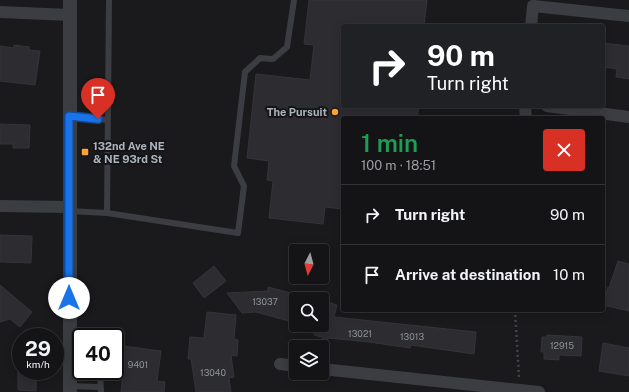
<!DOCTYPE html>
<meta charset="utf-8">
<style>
body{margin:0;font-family:"Public Sans",sans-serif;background:#1d1d1f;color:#f1f3f6;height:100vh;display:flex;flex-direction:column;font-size:15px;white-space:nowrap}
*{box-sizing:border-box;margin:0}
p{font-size:13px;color:#9d9ea1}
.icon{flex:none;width:22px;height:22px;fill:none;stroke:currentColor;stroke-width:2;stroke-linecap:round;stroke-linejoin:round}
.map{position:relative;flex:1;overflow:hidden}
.side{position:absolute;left:341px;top:116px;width:264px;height:196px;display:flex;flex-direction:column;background:#141416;border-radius:4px;box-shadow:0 2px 10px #0003,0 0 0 1px #333335}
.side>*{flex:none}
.banner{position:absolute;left:341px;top:24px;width:264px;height:84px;border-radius:4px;box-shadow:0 2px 10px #0003,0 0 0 1px #333335;background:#202124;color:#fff;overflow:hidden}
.needle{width:26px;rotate:186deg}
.buttons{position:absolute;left:289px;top:244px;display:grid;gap:8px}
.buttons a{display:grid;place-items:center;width:40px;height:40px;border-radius:4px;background:#141416;box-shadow:0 2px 10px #0003,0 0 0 1px #333335;font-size:20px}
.speed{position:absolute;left:12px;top:328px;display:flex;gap:8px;font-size:20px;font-weight:700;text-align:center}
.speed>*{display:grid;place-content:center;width:52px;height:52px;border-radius:50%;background:#141416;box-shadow:0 2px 10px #0003,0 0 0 1px #333335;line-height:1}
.speed small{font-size:10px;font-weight:400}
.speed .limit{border:2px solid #111;border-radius:6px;background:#fff;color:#111}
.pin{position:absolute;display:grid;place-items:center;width:34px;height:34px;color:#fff;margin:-41px -17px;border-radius:50% 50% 50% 0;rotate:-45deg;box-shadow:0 0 4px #0007}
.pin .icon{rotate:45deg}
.me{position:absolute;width:44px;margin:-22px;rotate:0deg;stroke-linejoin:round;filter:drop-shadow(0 0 3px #0008)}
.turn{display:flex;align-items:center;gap:14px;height:84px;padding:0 20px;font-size:18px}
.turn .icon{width:52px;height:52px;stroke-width:2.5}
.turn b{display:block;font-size:28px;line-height:34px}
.round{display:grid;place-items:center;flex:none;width:42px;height:42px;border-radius:4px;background:#1d1d1f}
.head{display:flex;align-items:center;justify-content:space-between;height:68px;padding:0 20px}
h1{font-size:24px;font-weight:600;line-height:30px;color:#1e9e55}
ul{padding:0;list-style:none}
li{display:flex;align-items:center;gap:12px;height:60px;padding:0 20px;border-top:1px solid #333335}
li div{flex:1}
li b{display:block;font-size:15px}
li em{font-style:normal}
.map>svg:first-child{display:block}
.building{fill:#2d2d31;stroke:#343439}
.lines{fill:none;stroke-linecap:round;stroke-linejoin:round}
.path{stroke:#404449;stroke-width:2.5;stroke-dasharray:2 3;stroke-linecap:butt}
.service{stroke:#3b3d42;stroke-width:6}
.minor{stroke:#3b3d42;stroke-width:12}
.tertiary{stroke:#3b3d42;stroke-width:14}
.route-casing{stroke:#114b97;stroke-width:10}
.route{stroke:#1a73e8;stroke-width:7}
.poi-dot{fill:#ffa230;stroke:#151518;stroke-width:1.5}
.labels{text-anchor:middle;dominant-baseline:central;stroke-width:4;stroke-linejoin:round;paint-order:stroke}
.number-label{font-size:9px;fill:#8b9199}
.poi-label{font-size:11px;font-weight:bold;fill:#abb3bd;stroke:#151518;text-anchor:end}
</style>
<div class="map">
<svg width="629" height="392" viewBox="0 0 629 392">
<rect width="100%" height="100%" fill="#1a1a1d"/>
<!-- building -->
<path class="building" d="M309,0H427L424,26H343V106H419L417,118H343V209L325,207L323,224L269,218L273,181L267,180L269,161L247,158L256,74L310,80L314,45L304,44Z
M603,43L629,46V79L616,77L617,69L603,67Z
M14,45L29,47V50L40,51L35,85L0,81V46L14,48Z
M0,124L30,125L29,148H13V144H0Z
M0,235L32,236L31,263L0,262Z
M618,261L629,264V311L603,305L608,287L609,288Z
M214,266L226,281L204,298L193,283Z
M0,285L32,312L20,327L10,319L0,322Z
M268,287L291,293V303L296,304V323L256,312L242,313L227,293L268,291Z
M325,301L337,305L334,317L476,332L474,354L411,345L410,348L369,342L328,338L325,346H322V337L314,335L316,325H322V311Z
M207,312L236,315L234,339L238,340L237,356L231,355L234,377L229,378L231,392H196L191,359H188L190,337L204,338Z
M547,335L582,337L581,356L559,355V360L544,359V352H541L542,337H547Z
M603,343L629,348V376L599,371Z
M123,346L161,351L157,381L165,382L164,392H121L123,372L115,371L117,357H122Z
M18,371H36V391L18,390Z"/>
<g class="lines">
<!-- path -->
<path class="path" d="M515,310L519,377"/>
<!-- service -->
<path class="service" d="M69,116L108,120
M69,211L107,213L109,0
M107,213L238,233L244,186L234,166L245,72L260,58L273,59L287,47L294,0
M100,371L101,392
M69,386L100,387"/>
<!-- minor -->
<path class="minor" d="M0,12L70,15
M531,26L533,6L629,16
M525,106L526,118
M547,106L629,117
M0,206L69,207
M280,364L296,366
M322,369L539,392"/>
<!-- tertiary -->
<path class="tertiary" d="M70,392V0"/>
</g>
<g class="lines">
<defs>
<path id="route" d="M69,298V116L98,119"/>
</defs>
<!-- route casing -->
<use href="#route" class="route-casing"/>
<!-- route -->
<use href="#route" class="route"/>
</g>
<!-- markers -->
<g class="poi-dot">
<circle cx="335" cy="112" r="4"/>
<rect x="81" y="148" width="8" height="8" rx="2"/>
</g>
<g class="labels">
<!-- number labels -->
<g class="number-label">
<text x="265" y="301">13037</text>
<text x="360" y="333">13021</text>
<text x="412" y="336">13013</text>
<text x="562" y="345">12915</text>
<text x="138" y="364">9401</text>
<text x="213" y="372">13040</text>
</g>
<!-- poi labels -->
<g class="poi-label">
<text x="327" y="112">The Pursuit</text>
<text x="93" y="146" text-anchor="start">132nd Ave NE<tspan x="93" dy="13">&amp; NE 93rd St</tspan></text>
</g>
</g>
</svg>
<div class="buttons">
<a><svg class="needle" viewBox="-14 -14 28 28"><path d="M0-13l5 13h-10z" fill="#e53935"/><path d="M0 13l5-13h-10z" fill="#9d9ea1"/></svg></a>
<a><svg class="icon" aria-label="search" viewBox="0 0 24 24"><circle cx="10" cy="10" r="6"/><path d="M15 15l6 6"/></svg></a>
<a><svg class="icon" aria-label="layers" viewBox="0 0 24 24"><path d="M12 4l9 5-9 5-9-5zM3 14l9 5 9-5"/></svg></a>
</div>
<div class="speed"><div>29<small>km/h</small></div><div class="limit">40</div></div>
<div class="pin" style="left:98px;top:119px;background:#d93025"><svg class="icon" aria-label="arrive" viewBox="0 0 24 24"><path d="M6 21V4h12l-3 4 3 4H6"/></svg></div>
<svg class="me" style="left:69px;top:298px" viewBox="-20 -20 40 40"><circle r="19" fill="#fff"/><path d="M0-13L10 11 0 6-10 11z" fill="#1a73e8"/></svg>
<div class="banner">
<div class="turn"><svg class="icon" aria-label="right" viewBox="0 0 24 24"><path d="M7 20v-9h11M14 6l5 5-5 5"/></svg><div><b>90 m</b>Turn right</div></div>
</div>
<section class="side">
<div class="head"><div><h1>1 min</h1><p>100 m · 18:51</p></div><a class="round" style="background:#d93025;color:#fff"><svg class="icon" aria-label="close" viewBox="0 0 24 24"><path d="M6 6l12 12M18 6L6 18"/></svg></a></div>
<ul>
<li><svg class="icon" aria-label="right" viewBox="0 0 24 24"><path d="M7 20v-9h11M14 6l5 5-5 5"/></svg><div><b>Turn right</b></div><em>90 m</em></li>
<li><svg class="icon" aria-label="arrive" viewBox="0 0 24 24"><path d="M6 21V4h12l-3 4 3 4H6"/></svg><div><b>Arrive at destination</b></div><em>10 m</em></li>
</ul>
</section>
</div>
